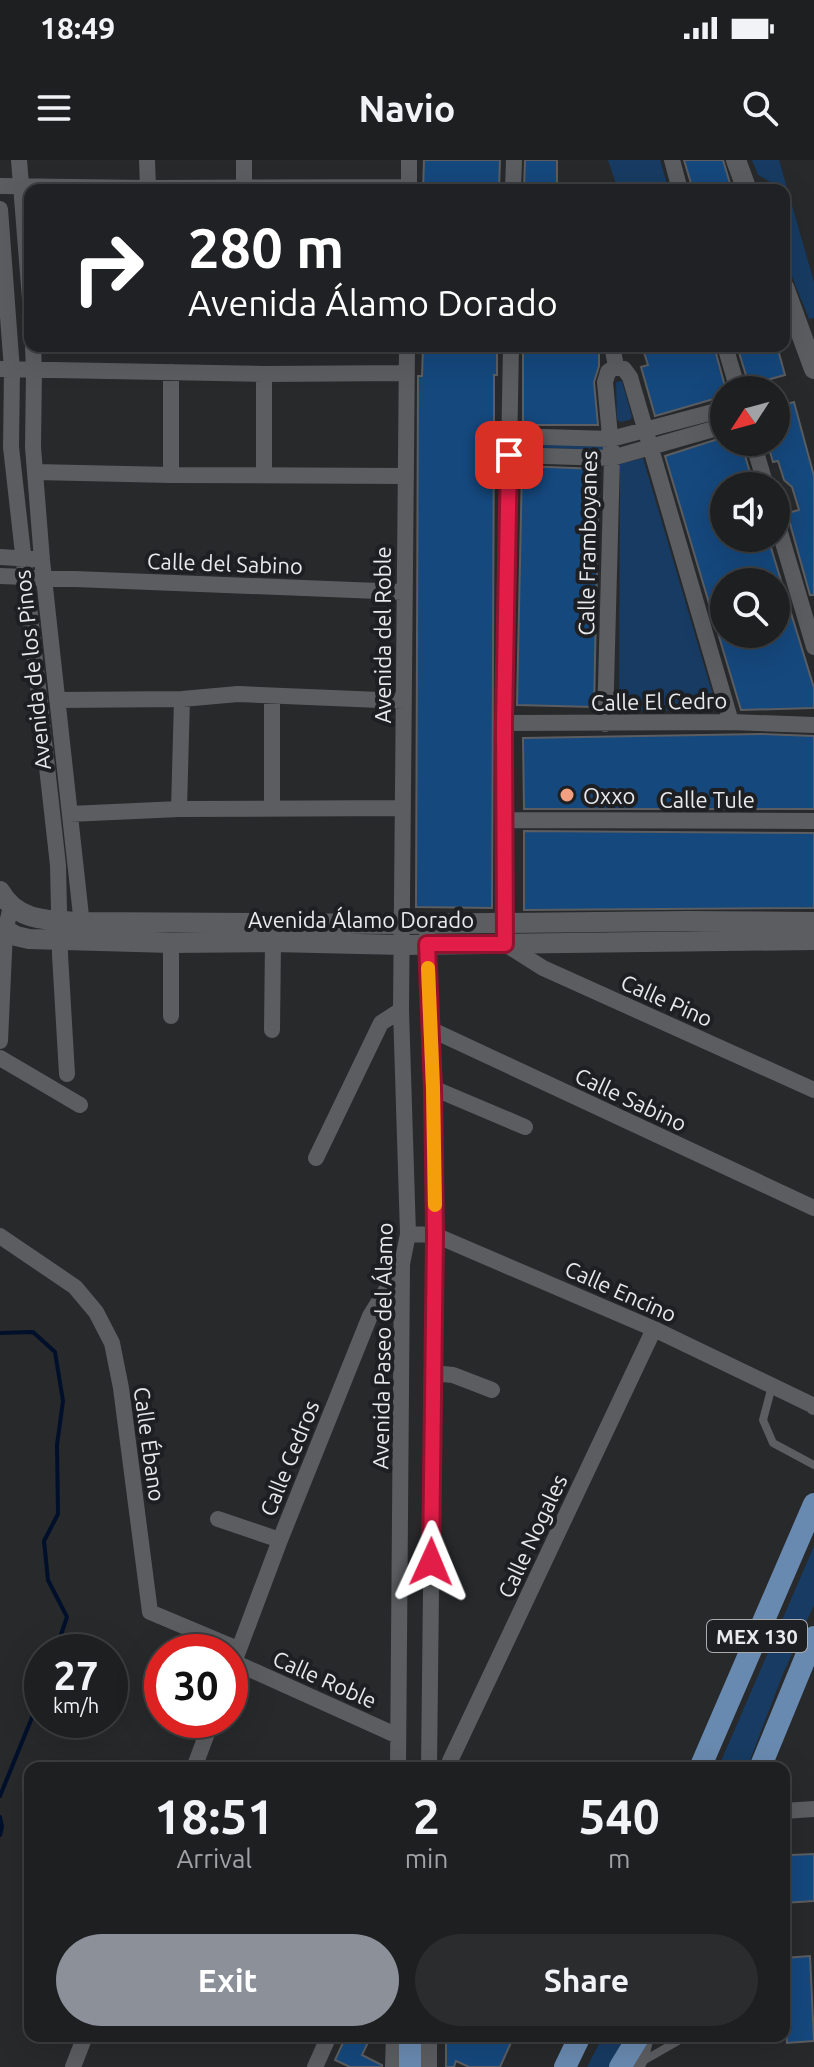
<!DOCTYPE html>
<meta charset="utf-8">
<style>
body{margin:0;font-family:Ubuntu,sans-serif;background:#2a2c2d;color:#f1f3f6;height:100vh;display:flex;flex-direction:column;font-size:30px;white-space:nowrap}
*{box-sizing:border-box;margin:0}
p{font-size:26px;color:#a0a2a5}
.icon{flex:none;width:44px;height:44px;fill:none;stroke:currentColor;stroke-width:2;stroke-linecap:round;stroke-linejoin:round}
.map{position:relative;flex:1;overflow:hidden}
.side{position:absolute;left:24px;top:1602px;width:766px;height:280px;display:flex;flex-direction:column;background:#1d1f20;border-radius:16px;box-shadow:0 8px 32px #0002,0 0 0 2px #3b3d3e}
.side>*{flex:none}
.guide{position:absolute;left:24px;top:24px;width:766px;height:168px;border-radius:16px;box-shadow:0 8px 32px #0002,0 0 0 2px #3b3d3e;background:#202124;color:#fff;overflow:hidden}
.needle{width:52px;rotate:234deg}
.buttons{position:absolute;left:710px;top:216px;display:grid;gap:16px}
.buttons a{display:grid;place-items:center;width:80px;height:80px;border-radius:50%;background:#1d1f20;box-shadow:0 8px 32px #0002,0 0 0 2px #3b3d3e;font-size:40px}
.speed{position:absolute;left:24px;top:1474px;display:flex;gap:16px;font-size:40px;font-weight:700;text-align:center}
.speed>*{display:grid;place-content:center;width:104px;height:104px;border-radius:50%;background:#1d1f20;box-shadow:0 8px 32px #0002,0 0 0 2px #3b3d3e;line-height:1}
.speed small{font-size:20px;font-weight:400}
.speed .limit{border:12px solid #d22;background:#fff;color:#111}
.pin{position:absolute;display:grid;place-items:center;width:68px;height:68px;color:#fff;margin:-34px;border-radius:16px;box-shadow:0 4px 12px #0006}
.me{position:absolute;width:88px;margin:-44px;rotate:1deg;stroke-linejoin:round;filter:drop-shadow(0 0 6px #0008)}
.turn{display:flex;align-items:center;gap:28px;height:168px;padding:0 32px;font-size:36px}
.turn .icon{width:104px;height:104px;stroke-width:2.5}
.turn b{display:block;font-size:56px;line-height:68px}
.eta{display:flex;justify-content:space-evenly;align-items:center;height:136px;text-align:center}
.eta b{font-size:48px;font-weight:700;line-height:56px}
.action{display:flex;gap:16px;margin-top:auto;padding:16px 32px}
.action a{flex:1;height:92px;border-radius:48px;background:#8c9099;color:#fff;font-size:32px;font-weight:700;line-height:92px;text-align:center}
.action a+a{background:#2a2c2d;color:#f1f3f6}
.status{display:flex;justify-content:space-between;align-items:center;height:56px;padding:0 40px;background:#1d1f20;direction:ltr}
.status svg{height:22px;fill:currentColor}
header{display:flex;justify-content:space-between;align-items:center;height:104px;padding:0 32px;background:#1d1f20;font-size:36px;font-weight:700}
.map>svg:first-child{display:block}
.green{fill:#173b62}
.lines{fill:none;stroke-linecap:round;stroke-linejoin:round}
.stream{stroke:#00102b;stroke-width:4}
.building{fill:#15487d;stroke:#5b5d60;stroke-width:2;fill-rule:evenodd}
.service{stroke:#5b5d60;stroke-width:8}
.minor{stroke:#5b5d60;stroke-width:16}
.tertiary{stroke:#5b5d60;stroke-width:20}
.primary{stroke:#698ab0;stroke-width:22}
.route-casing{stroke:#92132f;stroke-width:20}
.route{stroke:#e11d48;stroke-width:14}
.slow{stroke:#f59e0b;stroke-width:14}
.poi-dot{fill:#f2a07f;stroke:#1d1f22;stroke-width:3}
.labels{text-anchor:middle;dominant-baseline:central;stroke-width:8;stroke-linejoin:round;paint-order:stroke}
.shield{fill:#1d1f22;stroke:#abacaf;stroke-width:2}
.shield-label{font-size:20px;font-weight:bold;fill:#e8e9eb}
.street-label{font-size:22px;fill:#e8e9eb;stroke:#1d1f22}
.poi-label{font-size:22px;fill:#e8e9eb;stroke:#1d1f22;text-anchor:start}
</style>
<div class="status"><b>18:49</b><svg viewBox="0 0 49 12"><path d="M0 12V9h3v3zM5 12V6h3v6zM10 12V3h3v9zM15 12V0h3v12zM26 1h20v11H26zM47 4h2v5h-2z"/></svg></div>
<header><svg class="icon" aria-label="menu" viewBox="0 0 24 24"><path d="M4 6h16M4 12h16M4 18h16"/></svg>Navio<svg class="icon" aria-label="search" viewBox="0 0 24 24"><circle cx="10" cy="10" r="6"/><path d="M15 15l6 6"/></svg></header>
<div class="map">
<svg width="814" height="1907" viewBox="0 0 814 1907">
<rect width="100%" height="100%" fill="#27292b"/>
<!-- green -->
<path class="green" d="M608,0H660L669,30H618Z
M752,0H779L814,122V158L809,159C798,130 774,84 787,54L784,46V30H779L777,26L758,15Z
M622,221L632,257L630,260L620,262L617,259L616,222Z
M521,282L604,284V290L521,287Z
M643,298L717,549L619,552L620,304Z
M814,1386V1445L783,1514L747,1608H718Z
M603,1876H629L613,1907H587Z"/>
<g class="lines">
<!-- stream -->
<path class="stream" d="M0,1173L33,1172L55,1192L63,1241L57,1285L58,1354L44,1381L48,1420L67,1457L55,1492
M0,1636L42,1533
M0,1657L2,1667L0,1675"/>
</g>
<!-- building -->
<path class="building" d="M424,0H500L499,30H423Z
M525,0H557V30H524Z
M684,0H723L732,30H693Z
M423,186H497V215H494V251L492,748L416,747L418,216H422Z
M523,186H599V206L594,222L598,265H523Z
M642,186H714L726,230H724V236L655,256L641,207L648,205Z
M737,186H777L785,215L749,225Z
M794,242L814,316V435H810L787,353L799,350L792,327L784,320L778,301L773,302L767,282H776V247Z
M724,277V282H741L754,326H724V378H768L814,528V548L741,550L665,296ZM724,422H776V474H724Z
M522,306L599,309L594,547L517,545Z
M761,574L814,576V649H524L523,578Z
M524,671L814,673V748L524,750Z
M784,1693L790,1695L814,1694V1741L784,1743Z
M810,1796L814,1881L787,1883L784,1842V1798Z
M346,1876H371L362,1895L382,1905V1907H350L335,1900Z
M446,1876H514L500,1907H469L456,1901L454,1907H446Z"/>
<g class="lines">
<!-- service -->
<path class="service" d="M772,1226L763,1260L773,1283L814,1305
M643,1901L678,1881L680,1876"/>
<!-- minor -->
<path class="minor" d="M19,0L30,139
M147,0L148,28
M672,0L680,30
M0,26L148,28L409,27
M244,28V0
M409,30V0
M513,30L514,0
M0,49L12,210L11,287L58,705L60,795L67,914
M33,186L34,210L33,287L42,400L83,774
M511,186L504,563L505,784L543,808L814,930
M612,186L616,206L624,209L630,217L731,562
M725,186L738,230
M0,209L264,214L406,213
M171,212V315
M264,214V315
M510,276L611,279L724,249
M753,282L766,326
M509,295L612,298L724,266
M35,312L171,315L406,316
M776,359L814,487
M0,397L33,399
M0,416L403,432
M57,540L182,539L238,534L404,541
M504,563L731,562L814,565
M605,564L612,298L605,222L608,212L616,206
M272,647V536
M179,649L182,539
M70,654L179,649L403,648
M505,660L814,661
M427,774L433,928L435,1075L429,1608
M171,856V783
M430,869L814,1048
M272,870L273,782
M0,881L5,771L11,747
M0,898L80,945
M433,928L525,967
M316,998L381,863L401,850
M408,1074L435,1075L654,1169L812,1245L814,1247
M0,1076L75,1127L96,1152L112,1183L121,1228L150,1452L238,1489
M432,1213L453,1215L492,1230
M218,1359L280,1380
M234,1502L398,1576
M230,1513L280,1380L370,1156L401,1106
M450,1601L654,1169
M194,1608L212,1560
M398,1608L402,1104L408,1074L401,850L407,186
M784,1651L814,1649
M429,1876V1907
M73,1907L85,1876
M315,1907L329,1876
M393,1907L394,1876"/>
<!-- tertiary -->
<path class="tertiary" d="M736,0L747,30
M784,127L814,209
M0,731C18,763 50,760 82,762L403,764L687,761L814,762
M0,767L16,776L29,779L171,783L273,782L403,785L814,780
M634,1907L639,1897L644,1876"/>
<!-- primary -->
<path class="primary" d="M700,1608L814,1344
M760,1608L814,1477
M410,1907V1876
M565,1907L580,1876
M620,1907L639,1876"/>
</g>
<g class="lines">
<defs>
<path id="route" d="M431,1402L435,1075L433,928L427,784H505L504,563L509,295"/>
</defs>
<!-- route casing -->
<use href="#route" class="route-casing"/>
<!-- route -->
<use href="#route" class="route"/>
<!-- slow -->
<path class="slow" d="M428,808L433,928L435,1045"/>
</g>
<!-- markers -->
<circle class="poi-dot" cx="567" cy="635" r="8"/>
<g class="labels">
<!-- shield labels -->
<rect class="shield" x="707" y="1460" width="100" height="32" rx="6"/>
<g class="shield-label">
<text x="757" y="1476">MEX 130</text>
</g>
<!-- street labels -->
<g class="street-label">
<text transform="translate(587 383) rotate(-89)">Calle Framboyanes</text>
<text transform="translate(225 403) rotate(2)">Calle del Sabino</text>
<text transform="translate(382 475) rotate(-90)">Avenida del Roble</text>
<text transform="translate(32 510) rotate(-96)">Avenida de los Pinos</text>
<text transform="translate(659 541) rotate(-1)">Calle El Cedro</text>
<text x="707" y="639">Calle Tule</text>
<text x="361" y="759">Avenida Álamo Dorado</text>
<text transform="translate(667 840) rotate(24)">Calle Pino</text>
<text transform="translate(631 939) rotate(25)">Calle Sabino</text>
<text transform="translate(621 1131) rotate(24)">Calle Encino</text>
<text transform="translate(382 1186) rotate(-89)">Avenida Paseo del Álamo</text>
<text transform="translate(150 1284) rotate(82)">Calle Ébano</text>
<text transform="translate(289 1298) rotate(-68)">Calle Cedros</text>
<text transform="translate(532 1376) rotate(-65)">Calle Nogales</text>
<text transform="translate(325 1519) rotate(24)">Calle Roble</text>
</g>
<!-- poi labels -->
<g class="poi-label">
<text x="583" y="635">Oxxo</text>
</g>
</g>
</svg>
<div class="buttons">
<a><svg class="needle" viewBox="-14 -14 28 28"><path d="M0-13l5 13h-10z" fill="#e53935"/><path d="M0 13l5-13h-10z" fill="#a0a2a5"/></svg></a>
<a><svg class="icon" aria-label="sound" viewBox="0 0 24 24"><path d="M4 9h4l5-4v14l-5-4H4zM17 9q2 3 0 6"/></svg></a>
<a><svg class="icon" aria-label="search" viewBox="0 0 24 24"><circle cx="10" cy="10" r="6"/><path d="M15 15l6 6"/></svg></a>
</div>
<div class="speed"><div>27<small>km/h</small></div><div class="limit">30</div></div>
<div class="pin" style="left:509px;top:295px;background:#d93025"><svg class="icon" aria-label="arrive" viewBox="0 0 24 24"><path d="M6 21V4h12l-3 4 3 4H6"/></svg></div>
<svg class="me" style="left:431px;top:1402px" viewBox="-20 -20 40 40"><path d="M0-17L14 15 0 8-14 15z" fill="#e11d48" stroke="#fff" stroke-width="4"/></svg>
<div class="guide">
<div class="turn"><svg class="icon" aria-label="right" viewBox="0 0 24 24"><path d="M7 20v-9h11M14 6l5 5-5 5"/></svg><div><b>280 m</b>Avenida Álamo Dorado</div></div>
</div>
<section class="side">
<div class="eta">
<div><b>18:51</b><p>Arrival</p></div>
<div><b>2</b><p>min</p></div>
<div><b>540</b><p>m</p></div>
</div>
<div class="action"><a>Exit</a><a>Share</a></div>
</section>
</div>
